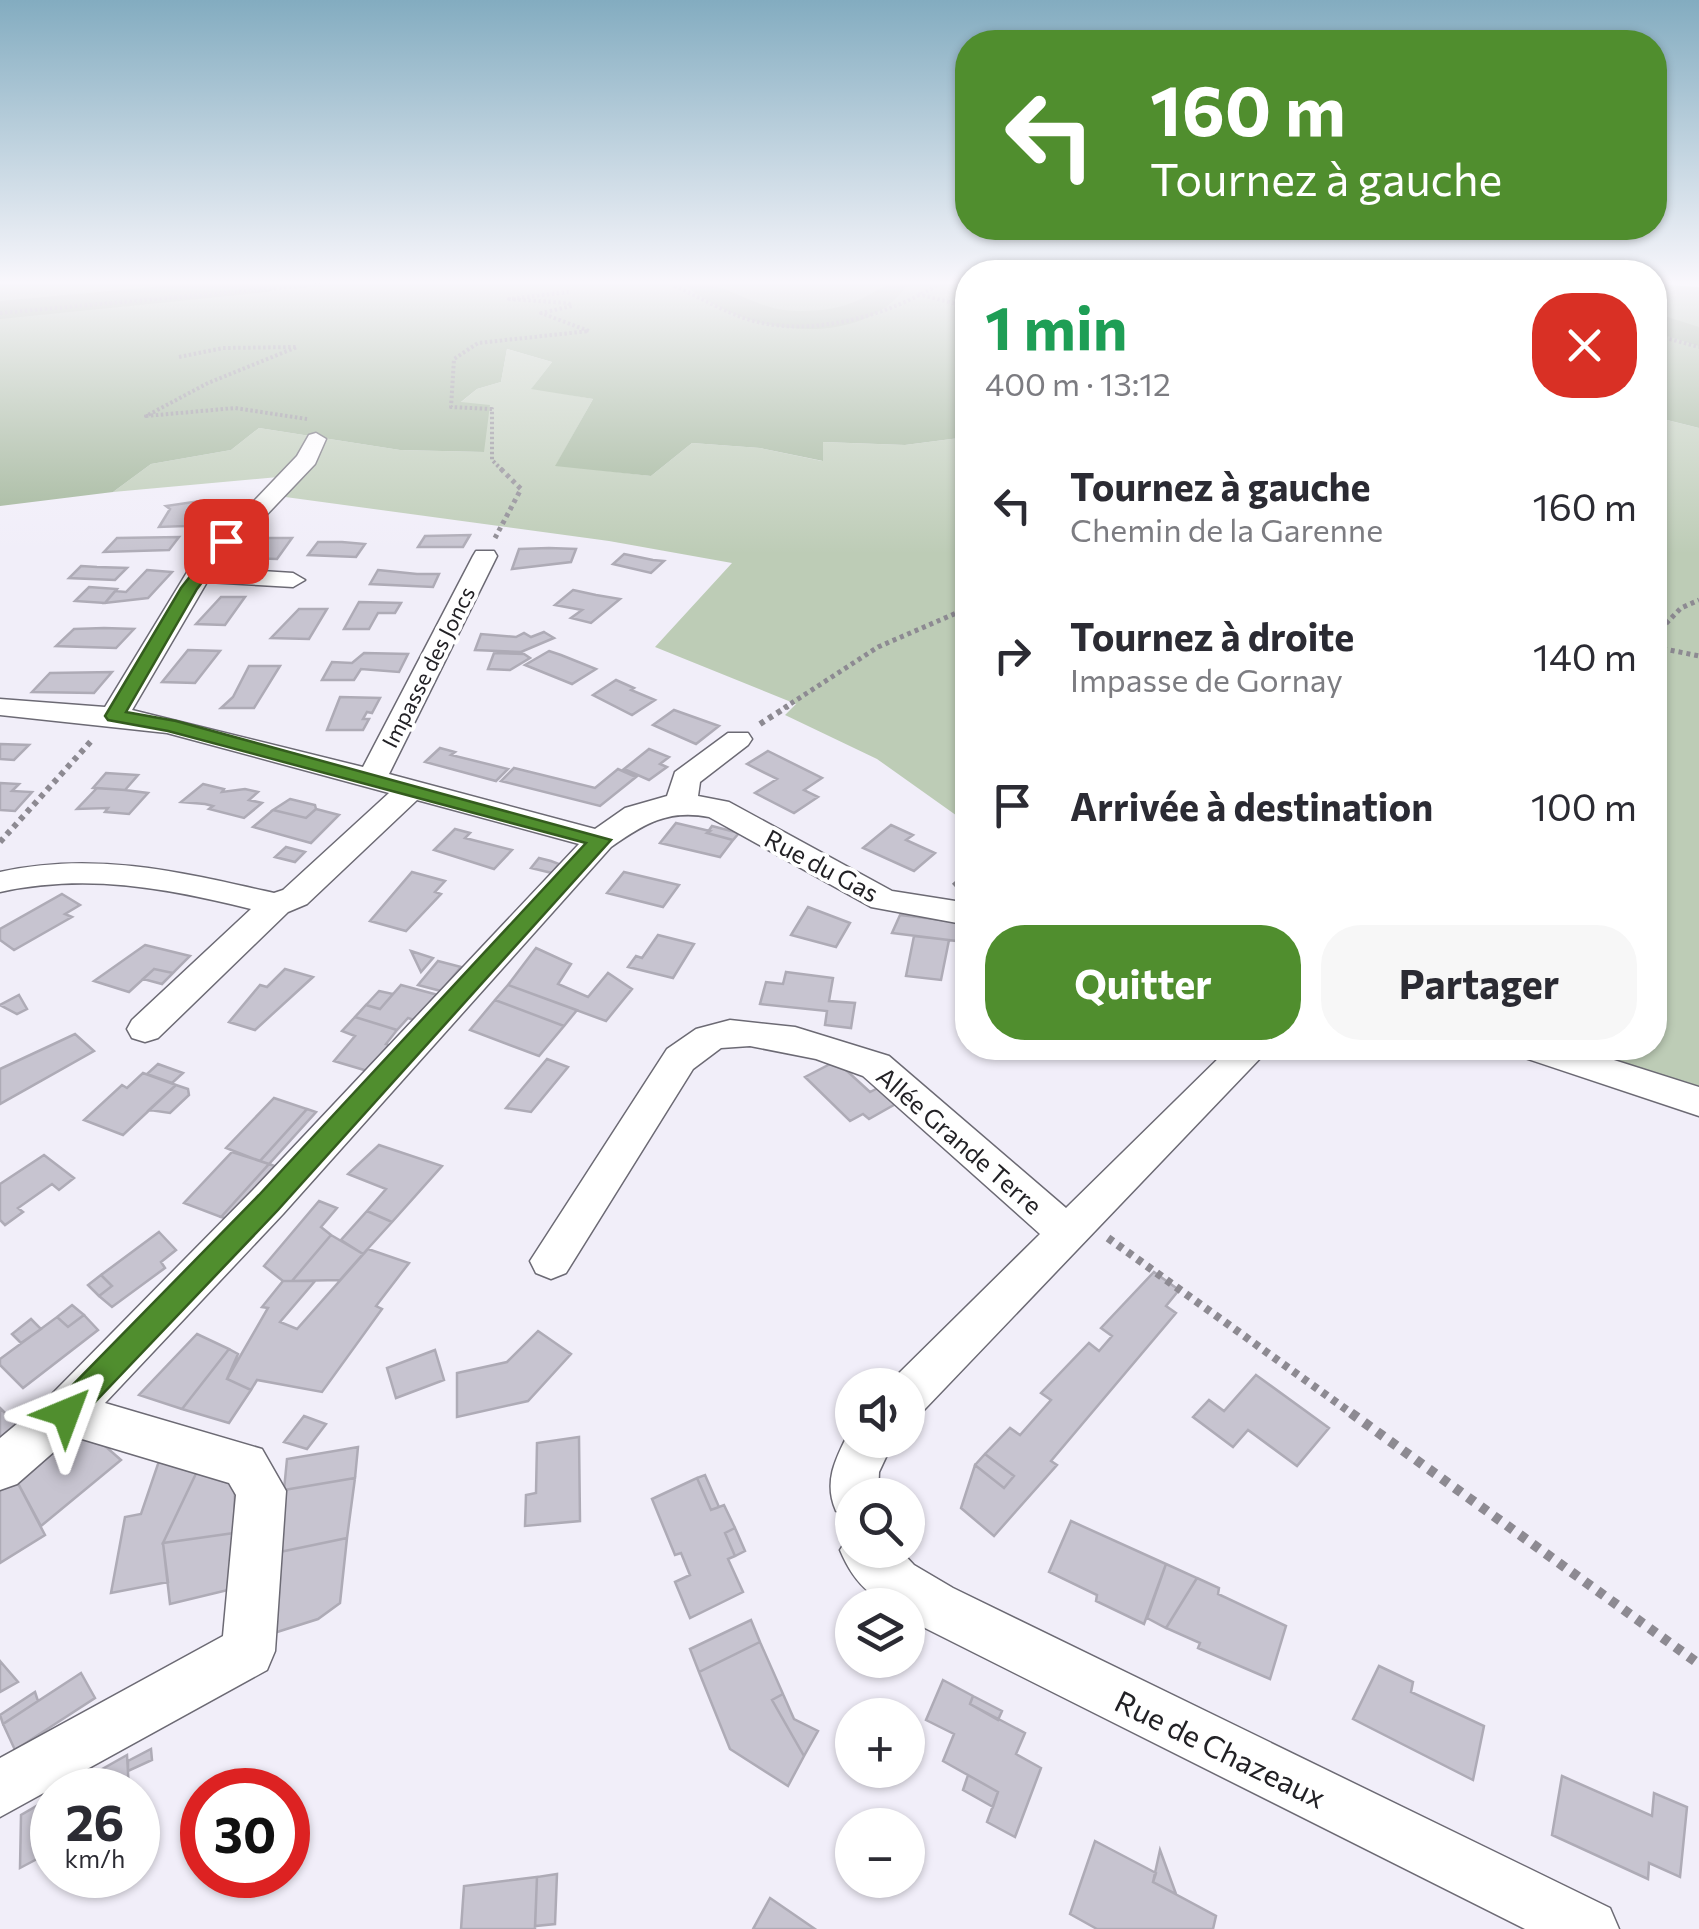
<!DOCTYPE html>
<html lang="fr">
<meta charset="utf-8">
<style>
body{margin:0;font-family:Commissioner,sans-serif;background:#f7f7f7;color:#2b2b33;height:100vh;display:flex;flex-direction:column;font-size:38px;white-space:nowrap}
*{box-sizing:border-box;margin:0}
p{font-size:32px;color:#7c7c81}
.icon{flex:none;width:55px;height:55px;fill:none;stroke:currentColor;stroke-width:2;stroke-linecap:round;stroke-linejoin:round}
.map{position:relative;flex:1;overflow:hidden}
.details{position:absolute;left:955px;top:260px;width:712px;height:800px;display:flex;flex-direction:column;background:#fff;border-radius:40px;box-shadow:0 2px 8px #0004}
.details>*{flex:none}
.guide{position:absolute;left:955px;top:30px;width:712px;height:210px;border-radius:40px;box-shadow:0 2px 8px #0004;background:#508e2e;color:#fff;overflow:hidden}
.buttons{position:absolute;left:835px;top:1368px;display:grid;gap:20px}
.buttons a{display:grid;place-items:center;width:90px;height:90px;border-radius:50%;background:#fff;box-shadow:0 2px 8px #0004;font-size:50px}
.speed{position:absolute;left:30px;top:1768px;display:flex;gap:20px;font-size:50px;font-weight:700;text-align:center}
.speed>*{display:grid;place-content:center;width:130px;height:130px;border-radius:50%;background:#fff;box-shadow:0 2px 8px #0004;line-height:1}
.speed small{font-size:25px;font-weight:400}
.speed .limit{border:15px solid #d22;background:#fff;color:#111}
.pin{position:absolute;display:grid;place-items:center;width:85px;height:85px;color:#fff;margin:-42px;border-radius:20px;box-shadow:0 5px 15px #0006}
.me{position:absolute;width:110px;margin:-55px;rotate:44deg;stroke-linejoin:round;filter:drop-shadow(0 0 8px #0008)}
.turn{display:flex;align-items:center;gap:35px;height:210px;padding:0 30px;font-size:45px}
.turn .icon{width:130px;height:130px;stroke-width:2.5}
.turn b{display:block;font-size:70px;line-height:85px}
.round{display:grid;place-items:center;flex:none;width:105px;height:105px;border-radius:40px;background:#f7f7f7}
.head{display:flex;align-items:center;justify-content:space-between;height:170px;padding:0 30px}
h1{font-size:60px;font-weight:700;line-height:75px;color:#1e9e55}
.primary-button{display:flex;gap:20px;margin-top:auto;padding:20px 30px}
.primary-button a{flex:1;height:115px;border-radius:40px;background:#508e2e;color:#fff;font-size:40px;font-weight:700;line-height:115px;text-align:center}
.primary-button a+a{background:#f7f7f7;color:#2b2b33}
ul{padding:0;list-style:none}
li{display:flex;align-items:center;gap:30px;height:150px;padding:0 30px}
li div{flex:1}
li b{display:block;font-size:38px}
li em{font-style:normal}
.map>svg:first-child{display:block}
.green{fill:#bdccb6}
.forest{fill:#9fb497}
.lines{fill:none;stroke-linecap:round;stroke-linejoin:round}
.river{fill:#8da185;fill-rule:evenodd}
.building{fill:#c7c4d0;stroke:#aeabb6;stroke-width:2.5}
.street-casing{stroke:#6c6a74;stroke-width:3}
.path-far4{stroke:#8d8a92;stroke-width:4;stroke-dasharray:2.5 2.5;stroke-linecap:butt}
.path-far3{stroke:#8d8a92;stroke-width:5;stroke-dasharray:4 4;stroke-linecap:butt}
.path-far2{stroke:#8d8a92;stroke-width:6;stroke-dasharray:5 5;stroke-linecap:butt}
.path-far1{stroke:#8d8a92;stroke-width:8;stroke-dasharray:6 6;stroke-linecap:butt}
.path{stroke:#8d8a92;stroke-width:10;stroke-dasharray:8 8;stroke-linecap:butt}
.street{fill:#fff;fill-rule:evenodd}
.route{fill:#508e2e;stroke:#345c1e;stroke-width:2.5}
.labels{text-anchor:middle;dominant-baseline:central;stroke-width:8;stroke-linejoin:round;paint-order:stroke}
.far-street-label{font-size:22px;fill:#222125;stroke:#fff}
.street-label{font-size:25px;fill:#222125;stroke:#fff}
.near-street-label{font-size:30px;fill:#222125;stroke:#fff}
</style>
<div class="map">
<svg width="1699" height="1929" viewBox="0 0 1699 1929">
<rect width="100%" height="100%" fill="#f1eef9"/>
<!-- green -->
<path class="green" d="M507,349L552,362L532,388L593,399L556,465L651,476L692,443L760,448L822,461V442L905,445L967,437V823L877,759L785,715L796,704L655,647L732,563L609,541L278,496L300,475L113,492L151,464L231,450L259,428L400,450L484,452L460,403L477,389L501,382Z
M1655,417L1699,428V1095L1556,1048H1655Z"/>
<!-- forest -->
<path class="forest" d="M0,284H967V437L905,445L823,442V461L760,448L692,443L651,476L555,466L593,399L531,389L552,362L507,349L501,382L477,389L461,402L490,405L484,452L400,450L259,428L231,450L151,464L113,492L0,506Z
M1655,284L1699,287V428L1655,417Z"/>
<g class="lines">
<!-- river -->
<path class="river" d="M186,284H283L269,292L0,319V301Z
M685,284C734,281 749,310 797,311C818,311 840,309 859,300C879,290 883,283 908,284C865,346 767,336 710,302C701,296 692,293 685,284Z
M1655,313L1699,327V346L1655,332Z"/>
</g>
<!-- building -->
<path class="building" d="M200,501L213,508L211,512L190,517L185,526L159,527L170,509L166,506Z
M470,535L463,547H418L425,536Z
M179,537L169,550L104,552L117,538Z
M268,538H292L277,559L248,558Z
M318,542H342L365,544L356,557L308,555Z
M549,548L576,549L571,562L512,569L519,549Z
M624,554L653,560L664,561L651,573L613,564Z
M81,566L97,567L127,568L115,580L69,578Z
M147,570L172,572L148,598L105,603L115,591L126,592Z
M378,570L417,574H439L433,587L370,584Z
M89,587L117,589L105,603L75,601Z
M573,590L596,595L620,599L591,623L571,618L582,610L555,605Z
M221,597H245L225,625L196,624Z
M359,602L401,603L395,613H378L369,629H344Z
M299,609H327L309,639L271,638Z
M74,629L104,628L134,629L116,648L56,646Z
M544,632L554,638L521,652L475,650L481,634L516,637L524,633L531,637Z
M188,650L220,651L195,683L162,682Z
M549,651L561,655L596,669L572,684L525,665Z
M364,653L408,654L399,672L361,669L354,680H322L332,662L352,663Z
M494,653L524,654L530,658L510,670L488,669Z
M249,666H280L254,708H221L233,697Z
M112,672L94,693L32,692L50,673Z
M616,680L634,688L631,690L655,700L632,715L593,695Z
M340,697L380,698L372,713L367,712L363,719H369L363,730H327Z
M674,710L719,726L696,744L653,725Z
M0,744L29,745L14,760L0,759Z
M440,748L455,752L451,755L508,769L496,781L425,762Z
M649,749L669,757L660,764L667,767L649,780L624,769Z
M768,751L822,778L804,790L818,797L794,813L755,793L777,779L747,764Z
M514,768L595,788L618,769L636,777L600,806L501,781Z
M106,773L138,775L125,790L93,788Z
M0,783L19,784L12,791L32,792L15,811L0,810Z
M203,784L224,789L222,792L245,789L258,792L249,800L262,803L244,818L209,809L213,806L205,804L181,802Z
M97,788L125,790L148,793L129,814L105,812L108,808L77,809Z
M290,799L315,805L316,809L306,818L273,810Z
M316,809L339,815L311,843L253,827L273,810L306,818Z
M676,823L710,831L707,833L733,840L720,857L660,843Z
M891,825L913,835L906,840L935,853L914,871L863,848Z
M712,826L739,833L733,840L707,833Z
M455,829L470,833L465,838L512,850L494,869L434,850Z
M286,847L305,852L295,862L275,857Z
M539,858L551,861L559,864L552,873L531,868Z
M412,872L445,881L435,892L441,894L406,931L370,921Z
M624,872L679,885L663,907L607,893Z
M62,894L80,905L65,914L72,917L14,950L0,940V929Z
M808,907L850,923L836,947L791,935Z
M900,915L968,923L965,942L892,933Z
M658,935L694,944L673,978L628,967L636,956L642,958Z
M914,936L949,940L941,980L906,976Z
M145,945L190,956L173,973L154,969L129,992L94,981Z
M536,948L571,964L558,984L588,997L608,973L632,989L606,1021L508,985Z
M411,951L433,958L421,972Z
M438,961L461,967L441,991L418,985Z
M154,969L173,973L162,984L143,979Z
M285,969L313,977L255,1030L229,1022L260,985L267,987Z
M786,972L833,978L829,1001L855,1003L851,1028L825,1025L827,1011L760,1004L766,982L783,984Z
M401,985L438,995L417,1021L408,1018L397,1030L355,1017L366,1005L380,1009Z
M508,985L577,1010L564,1026L495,1000Z
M379,991L393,994L380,1009L366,1005Z
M19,995L27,1009L17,1014L0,1005Z
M495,1000L564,1026L539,1056L470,1030Z
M355,1017L397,1030L386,1044L393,1046L371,1072L334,1061L355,1036L342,1031Z
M75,1034L94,1051L0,1104V1069Z
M547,1059L568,1067L531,1112L506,1108Z
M836,1061L870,1092L882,1086L899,1102L869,1119L863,1114L850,1121L805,1077Z
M158,1064L183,1073L172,1083L147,1074Z
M143,1073L176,1085L123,1135L84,1120L122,1085L127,1088Z
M176,1085L188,1089L189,1095L170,1113L149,1110Z
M274,1098L307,1109L260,1161L226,1148Z
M307,1109L316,1112L269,1164L260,1161Z
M379,1145L442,1166L392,1222L367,1211L386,1189L348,1174Z
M232,1152L269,1164L221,1217L184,1203Z
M44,1155L74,1178L59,1190L52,1184L18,1208L23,1212L5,1225L0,1220V1184Z
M269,1164L280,1168L229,1219L221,1217Z
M319,1201L337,1208L321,1227L331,1235L292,1281H283L264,1266Z
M367,1211L392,1222L363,1254L341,1240Z
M159,1232L176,1250L161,1262L165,1268L112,1307L99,1296L112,1286L101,1275Z
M331,1235L363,1254L340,1280L292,1281Z
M368,1249L409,1263L376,1306L382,1309L322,1392L257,1380L251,1390L227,1379L268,1308L262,1307L283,1281H315L280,1322L297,1329Z
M1154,1272L1179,1290L1166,1306L1176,1313L1051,1461L1057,1465L994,1536L961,1508L975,1465L1004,1488L1014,1476L985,1454L1010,1428L1020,1435L1051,1400L1041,1393L1089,1343L1099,1351L1112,1336L1101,1328Z
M101,1275L112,1286L99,1296L88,1285Z
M72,1305L84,1315L68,1327L57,1317Z
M84,1315L98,1330L23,1388L0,1365V1359L57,1317L68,1327Z
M31,1319L41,1329L21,1343L12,1334Z
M538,1331L571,1354L528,1401L457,1417V1373L507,1362Z
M197,1334L229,1349L182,1409L139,1395Z
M229,1349L238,1354L227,1379L251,1390L229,1423L182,1409Z
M435,1350L444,1380L396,1398L387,1368Z
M1256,1375L1329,1428L1297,1466L1248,1430L1233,1447L1193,1417L1209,1400L1224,1411Z
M0,1408L27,1435L0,1456Z
M304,1416L326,1424L307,1449L284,1442Z
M74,1430L89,1432L121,1460L41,1526L12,1472Z
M579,1437L580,1521L525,1526L526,1495L536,1493L537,1443Z
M358,1447L355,1478L284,1490L287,1459Z
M985,1454L1014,1476L1004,1488L975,1465Z
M159,1461L201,1463L163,1543L168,1582L111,1593L125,1517L141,1514Z
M201,1463L235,1486L234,1533L163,1543Z
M12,1472L45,1535L0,1563V1481Z
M705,1475L719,1507L711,1510L697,1478Z
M355,1478L347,1538L275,1553L284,1490Z
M697,1478L711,1510L724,1505L735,1528L725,1533L735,1556L728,1559L743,1592L690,1618L675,1582L690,1575L681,1553L675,1555L652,1499Z
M1071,1521L1166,1564L1144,1624L1096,1601L1097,1595L1049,1572Z
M735,1528L745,1551L735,1556L725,1533Z
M234,1533L232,1589L170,1604L163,1543Z
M347,1538L340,1603L318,1619L274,1633L275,1553Z
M1166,1564L1197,1578L1166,1628L1147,1618Z
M1197,1578L1219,1588L1218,1594L1286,1626L1270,1679L1198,1648L1200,1643L1166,1628Z
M751,1620L760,1642L699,1672L690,1649Z
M760,1642L783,1694L772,1700L804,1756L788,1786L730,1749L699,1672Z
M0,1661L18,1682L0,1692Z
M1379,1666L1413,1682L1411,1692L1484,1726L1473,1780L1353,1719Z
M81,1673L95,1698L15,1750L3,1724Z
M943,1680L973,1696L970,1704L1025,1733L1016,1754L1041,1768L1015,1837L987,1822L998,1792L943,1761L954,1734L926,1720Z
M35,1692L38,1701L3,1724L0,1715Z
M783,1694L794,1719L818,1731L804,1756L772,1700Z
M973,1696L1002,1711L998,1720L970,1704Z
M151,1749L152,1760L128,1771V1761Z
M127,1755L129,1790H65Z
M968,1775L998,1792L993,1807L963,1790Z
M1562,1776L1652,1816L1654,1793L1687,1807L1680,1877L1649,1863L1648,1879L1552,1835Z
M52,1797V1851L20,1868L21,1815Z
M1095,1841L1156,1873L1153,1882L1216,1916L1213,1929H1097L1070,1914Z
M1160,1850L1176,1894L1153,1882Z
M557,1874L555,1924L535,1926L537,1877Z
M537,1877L535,1929H461L464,1886Z
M770,1898L815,1929H753Z"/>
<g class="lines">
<defs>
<path id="street" d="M316,433L326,439L315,464L216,568L293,573L305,580L293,587L207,582L132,710L363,767L473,556L476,551H494L497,556L389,774L595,829L625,808L667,796L675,772L728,733H748L752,739L748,745L700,782L698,796L729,802L892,891L968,903V925L871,907L709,817C668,809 644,824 611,847L283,1214L105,1403L262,1449L286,1491L275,1651L267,1670L0,1817V1758L223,1636L236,1495L229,1483L72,1436L17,1484L0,1490V1438L48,1398L253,1190L579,844L417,800L307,904L288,912L158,1038L145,1042L132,1038L127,1029L132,1020L251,909C166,888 87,873 0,892V872C95,851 181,872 274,893L283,890L389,793L167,733L0,715V699L105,707L189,569L297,456L309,435Z
M730,1020L795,1027L889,1056L1066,1208L1229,1048H1270L924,1410L908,1416V1385H889L892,1380L1040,1234L863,1076L816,1059L750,1046L721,1048L693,1069L566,1273L551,1279L536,1273L530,1261L667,1049L696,1029Z
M1516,1048H1576L1699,1087V1116L1522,1057Z
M852,1426V1440H894L879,1472L878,1495H852V1518L836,1511C822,1479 838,1455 852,1426Z
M852,1531V1550H900L914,1565L953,1588L1610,1908L1619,1929H1525L917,1624L908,1619V1605C873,1605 853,1581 840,1550Z"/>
</defs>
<!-- street casing -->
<use href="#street" class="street-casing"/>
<!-- path-far4 -->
<path class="path-far4" d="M670,284C699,296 731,317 762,323C819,335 891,314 939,284
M918,294L968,307
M0,313L323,284
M1655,335L1699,347
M179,357L223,348L297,347L208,383L146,416L235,408L307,419
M502,470L492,460V409L451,407L454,359L478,343L589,331L541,313L572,306L568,303L509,299L569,292"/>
<!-- path-far3 -->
<path class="path-far3" d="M495,538L521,489L499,467
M1655,635L1681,608L1699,600
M1655,647L1699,656
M784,708L878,647L968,608"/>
<!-- path-far2 -->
<path class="path-far2" d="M760,724L788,706
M0,842L93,739
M954,886L968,873"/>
<!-- path-far1 -->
<path class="path-far1" d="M1108,1238L1354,1415"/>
<!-- path -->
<path class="path" d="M1351,1413L1699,1664"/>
<!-- street -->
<use href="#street" class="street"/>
</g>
<!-- sky -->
<linearGradient id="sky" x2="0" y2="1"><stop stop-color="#83acc0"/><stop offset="0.51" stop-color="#f9f7fc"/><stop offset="1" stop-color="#f9f7fc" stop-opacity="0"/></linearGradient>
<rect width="1699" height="554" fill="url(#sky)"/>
<!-- route -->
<path class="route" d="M220,538L233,541L197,589L126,712L176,721L611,840L278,1210L76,1422L66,1426L55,1422L50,1413L55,1403L259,1195L586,843L168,731L108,720L105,716L181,588Z"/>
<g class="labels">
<!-- far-street labels -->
<g class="far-street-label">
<text transform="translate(428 667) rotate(-63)">Impasse des Joncs</text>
</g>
<!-- street labels -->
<g class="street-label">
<text transform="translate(822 865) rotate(28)">Rue du Gas</text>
<text transform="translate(960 1140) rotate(41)">Allée Grande Terre</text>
</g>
<!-- near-street labels -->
<g class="near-street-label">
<text transform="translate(1221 1748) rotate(26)">Rue de Chazeaux</text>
</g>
</g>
</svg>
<div class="buttons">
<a><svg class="icon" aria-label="sound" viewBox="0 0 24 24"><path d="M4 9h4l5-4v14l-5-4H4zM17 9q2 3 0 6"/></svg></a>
<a><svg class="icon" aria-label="search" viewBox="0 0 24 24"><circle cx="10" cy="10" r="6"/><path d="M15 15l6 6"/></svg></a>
<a><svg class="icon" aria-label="layers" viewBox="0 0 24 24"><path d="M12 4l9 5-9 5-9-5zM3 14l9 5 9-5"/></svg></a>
<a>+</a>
<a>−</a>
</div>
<div class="speed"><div>26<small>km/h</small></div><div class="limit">30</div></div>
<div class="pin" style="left:226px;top:541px;background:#d93025"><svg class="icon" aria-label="arrive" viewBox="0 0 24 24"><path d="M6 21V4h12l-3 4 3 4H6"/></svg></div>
<svg class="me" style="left:66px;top:1413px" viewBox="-20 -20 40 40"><path d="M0-17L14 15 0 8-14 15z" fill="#508e2e" stroke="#fff" stroke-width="4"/></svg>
<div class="guide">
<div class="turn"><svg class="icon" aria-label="left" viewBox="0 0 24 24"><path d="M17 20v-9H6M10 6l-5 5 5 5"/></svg><div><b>160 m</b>Tournez à gauche</div></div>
</div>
<section class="details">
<div class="head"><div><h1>1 min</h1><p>400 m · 13:12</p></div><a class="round" style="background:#d93025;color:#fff"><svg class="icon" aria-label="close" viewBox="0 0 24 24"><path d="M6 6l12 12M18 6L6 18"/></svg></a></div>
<ul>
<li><svg class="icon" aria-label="left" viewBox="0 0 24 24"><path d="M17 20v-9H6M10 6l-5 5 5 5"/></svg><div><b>Tournez à gauche</b><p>Chemin de la Garenne</p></div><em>160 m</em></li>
<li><svg class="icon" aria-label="right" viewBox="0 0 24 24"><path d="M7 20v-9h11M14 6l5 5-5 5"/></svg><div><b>Tournez à droite</b><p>Impasse de Gornay</p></div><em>140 m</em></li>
<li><svg class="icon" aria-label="arrive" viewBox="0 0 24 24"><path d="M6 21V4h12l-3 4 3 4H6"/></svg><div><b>Arrivée à destination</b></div><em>100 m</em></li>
</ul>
<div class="primary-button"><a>Quitter</a><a>Partager</a></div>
</section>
</div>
